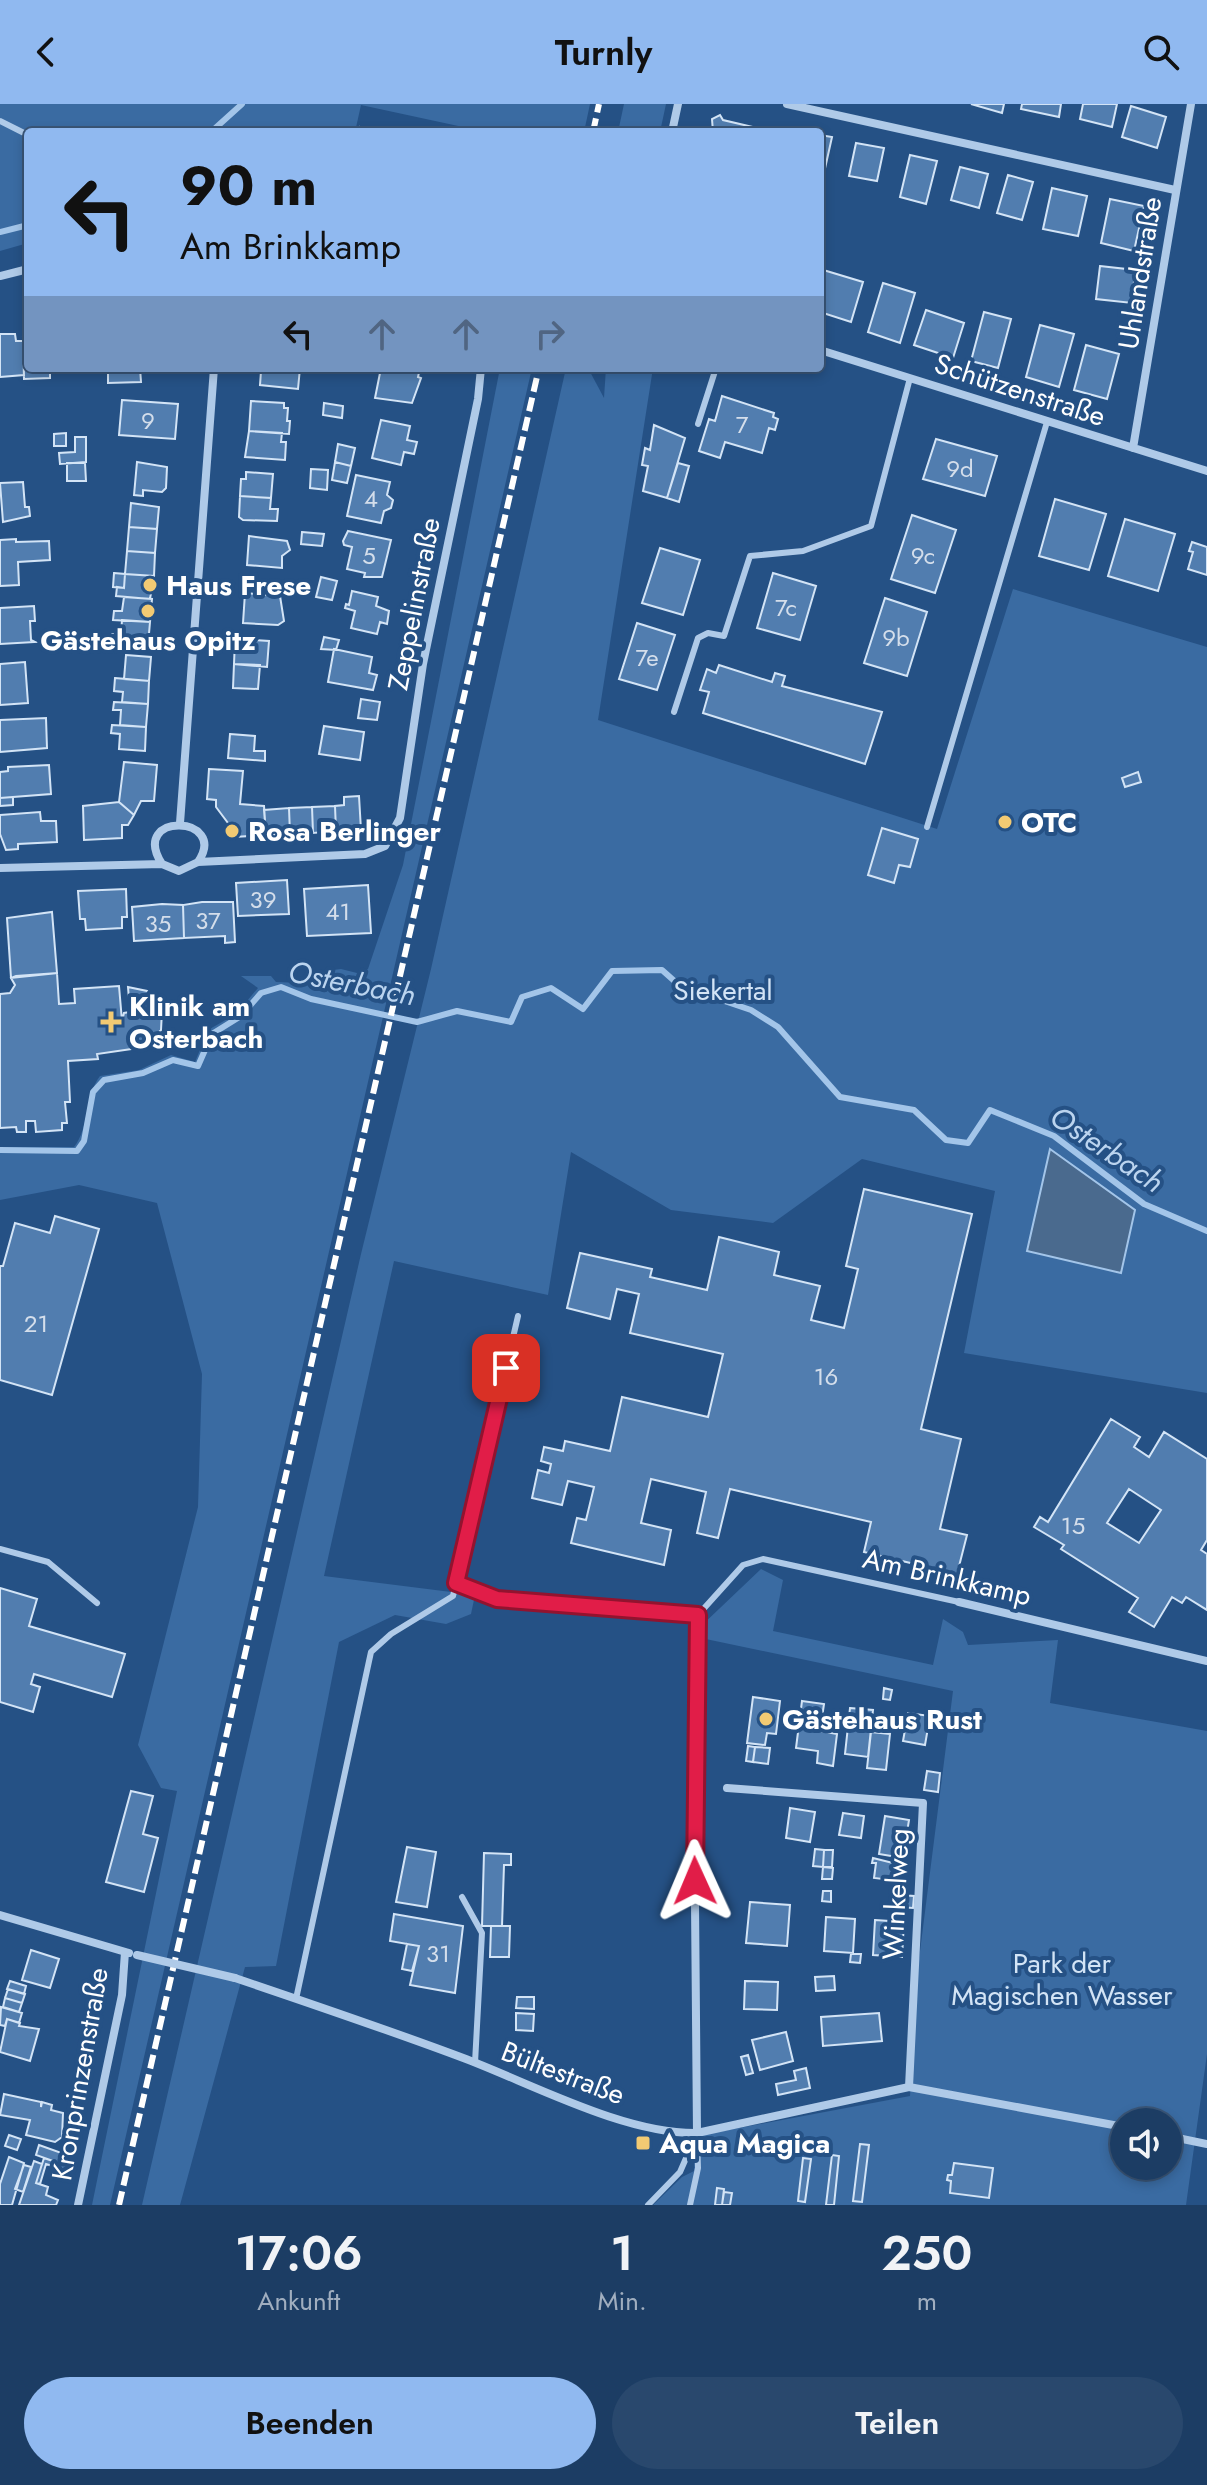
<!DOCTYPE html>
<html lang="de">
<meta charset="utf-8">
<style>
body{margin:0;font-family:Jost,sans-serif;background:#29486d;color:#f1f3f6;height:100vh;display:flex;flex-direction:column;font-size:30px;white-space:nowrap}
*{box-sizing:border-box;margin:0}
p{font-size:26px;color:#a0aebf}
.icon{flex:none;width:44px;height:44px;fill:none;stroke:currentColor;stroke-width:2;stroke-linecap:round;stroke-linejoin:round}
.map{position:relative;height:2101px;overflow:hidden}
.panel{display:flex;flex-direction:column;background:#1c3d64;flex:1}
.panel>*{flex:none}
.hud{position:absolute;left:24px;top:24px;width:800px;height:244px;border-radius:8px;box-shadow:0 4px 12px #0003,0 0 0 2px #3a5678;background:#90b9f0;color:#111;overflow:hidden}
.fabs{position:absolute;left:1110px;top:2004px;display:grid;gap:16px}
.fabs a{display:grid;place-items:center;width:72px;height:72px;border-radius:50%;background:#1c3d64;box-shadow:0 4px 12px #0003,0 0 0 2px #3a5678;font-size:40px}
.pin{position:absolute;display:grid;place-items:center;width:68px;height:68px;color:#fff;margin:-34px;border-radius:16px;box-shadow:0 4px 12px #0006}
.me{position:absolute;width:88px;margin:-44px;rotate:359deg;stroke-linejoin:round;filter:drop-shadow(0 0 6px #0008)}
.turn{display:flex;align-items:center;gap:28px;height:168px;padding:0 24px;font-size:36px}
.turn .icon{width:104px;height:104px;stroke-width:2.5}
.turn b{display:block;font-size:56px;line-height:68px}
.lanes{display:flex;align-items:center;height:76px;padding:0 24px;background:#0003;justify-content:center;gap:40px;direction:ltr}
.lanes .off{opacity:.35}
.eta{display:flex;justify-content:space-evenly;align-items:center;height:136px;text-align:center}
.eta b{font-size:48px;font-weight:600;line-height:56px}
.cta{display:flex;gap:16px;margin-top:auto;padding:16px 24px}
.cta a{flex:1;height:92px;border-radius:48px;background:#90b9f0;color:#111;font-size:32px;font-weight:600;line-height:92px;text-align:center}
.cta a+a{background:#29486d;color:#f1f3f6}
header{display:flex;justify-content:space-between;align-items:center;height:104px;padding:0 24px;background:#90b9f0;color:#111;font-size:36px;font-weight:600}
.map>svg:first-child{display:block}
.green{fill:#3a6ba2;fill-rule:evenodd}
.water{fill:#4a6a8e;stroke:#a3c5e9;stroke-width:2}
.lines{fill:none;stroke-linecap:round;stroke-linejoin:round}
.stream{stroke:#a3c5e9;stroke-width:6}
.building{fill:#517daf;stroke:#d3e4f6;stroke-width:2;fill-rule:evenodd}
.service{stroke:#afcae8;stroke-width:6}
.minor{stroke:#afcae8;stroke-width:8}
.rail{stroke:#fff;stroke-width:6;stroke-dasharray:14 6;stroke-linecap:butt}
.minor-bridge{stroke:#afcae8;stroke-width:8}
.route-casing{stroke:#92132f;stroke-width:20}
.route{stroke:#e11d48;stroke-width:14}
.poi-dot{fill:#f2ca73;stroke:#255185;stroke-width:3}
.labels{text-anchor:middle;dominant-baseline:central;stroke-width:8;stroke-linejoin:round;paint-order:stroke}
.number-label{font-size:24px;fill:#d4deeb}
.street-label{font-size:28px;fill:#fff;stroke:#255185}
.poi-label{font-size:28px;font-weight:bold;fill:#fff;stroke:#255185;text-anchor:start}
.park-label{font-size:28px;fill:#d3e4f6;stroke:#255185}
.water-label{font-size:30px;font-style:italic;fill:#bbd4ef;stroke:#255185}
</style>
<header><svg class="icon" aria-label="back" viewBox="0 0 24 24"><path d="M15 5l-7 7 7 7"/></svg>Turnly<svg class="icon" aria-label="search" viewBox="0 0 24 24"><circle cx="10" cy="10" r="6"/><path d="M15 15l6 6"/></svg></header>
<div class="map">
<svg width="1207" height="2101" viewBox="0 0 1207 2101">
<rect width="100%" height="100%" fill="#255185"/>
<!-- green -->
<path class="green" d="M0,0H590L584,28H486L361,1L355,28H28V139L0,147Z
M624,0H666L660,28H618Z
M500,264H532L110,2101H92L177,1687L161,1684L138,1641L198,1403L202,1270L157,1099L79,1081L0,1096V1043H74C90,1023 84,993 100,972L139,966L171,951L195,958L208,926L236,910L258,884L241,872H271L276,878L301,879L317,868L341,865L357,869L368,865L403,761Z
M566,264H588L604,294L606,264H653L598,616L937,725L1013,485L1207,543V1289L964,1249L995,1087L862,1055L773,1119L671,1106L571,1048L548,1191L394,1157L324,1472L475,1491L471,1510L446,1520L395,1511L339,1538L276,1862L245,1863L180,2101H142L361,1150L431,865Z
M761,1465L783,1476L773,1527L933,1561L943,1515L963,1528L968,1541L1058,1536L1050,1599L1207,1627V1950L1186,2101H653L682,2073L694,2067L696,2032L910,1992L918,1863L953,1587L701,1534L699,1524ZM1124,2018H1168V2062H1124Z"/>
<!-- water -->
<path class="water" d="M1050,1045L1135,1106L1121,1169L1027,1147Z"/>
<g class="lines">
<!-- stream -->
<path class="stream" d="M211,28L242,0
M0,128L28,121
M0,1046L77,1047L84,1037L93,988L104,976L143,969L173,956L198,962L212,930L241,912L261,889L281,883L311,895L417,918L457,907L511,918L522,893L551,884L583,905L612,867L662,866L680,882L751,906L778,923L840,993L914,1006L946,1036L968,1039L990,1006L1054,1032L1144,1100L1207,1127"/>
</g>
<!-- building -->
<path class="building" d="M971,0H1004L1002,9Z
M1022,0H1061L1059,13L1021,5Z
M1083,0H1117L1112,23L1080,15Z
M1131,2L1166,13L1157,44L1122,33Z
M720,11L723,16L757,24L756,28H713L712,15Z
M360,23L388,28H359Z
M820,31L832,33L824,69H820Z
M856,39L884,44L877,77L849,72Z
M910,51L937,57L926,100L900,93Z
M960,63L988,70L979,104L951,96Z
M1008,71L1033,78L1022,116L997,109Z
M1052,84L1087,92L1078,132L1043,125Z
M1110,95L1144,102L1134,147L1101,139Z
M1100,162L1135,166L1132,199L1096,195Z
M820,165L863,178L851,218L820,208Z
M883,179L915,189L900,239L868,228Z
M926,206L964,219L953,254L914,241Z
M984,208L1011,215L998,264L971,257Z
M1040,221L1074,230L1059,283L1026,273Z
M0,230H15L16,237H23L24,271L0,273Z
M23,233H28V264H50V274L24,275Z
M1086,241L1119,250L1107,295L1074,286Z
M108,264H140L141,278L108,279Z
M256,264H300L298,285L260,281L261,267Z
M381,264H420L418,273L421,274L412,299L375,294Z
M722,292L774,309L773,313L778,315L775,326L769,324L762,349L725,338L720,354L699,347L709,315L715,317Z
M122,296L178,300L175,335L119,331Z
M251,297L284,299V304H288L287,317H290L289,330L249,327Z
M324,299L343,302L342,314L323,311Z
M381,316L410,322L407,336L417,338L414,350L404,348L401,361L372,354Z
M654,321L685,334L667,394L643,387L648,362L642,361L645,344L650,346Z
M249,327L282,329L281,338H286L285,356L245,353Z
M66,329V342H54V330Z
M75,333H86V358L60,360L59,349L75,348Z
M936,335L997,352L985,392L923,375Z
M338,340L355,344L351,362L335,358Z
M137,358L167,363L166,384L162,388L143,386V392L134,391Z
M335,358L351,362L347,379L332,376Z
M85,359L86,377H67V359Z
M678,359L689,362L679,398L667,394Z
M311,365L328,366L327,386L310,384Z
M246,368L273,370L271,394L240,392L241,375H246Z
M356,371L390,378L387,391L393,396L391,404L384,407L381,419L347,412Z
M23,378L25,403H29L30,412L3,418L0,379Z
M240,392L271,394L270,405H278L277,417L243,416L239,413Z
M1055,395L1106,410L1089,466L1039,452Z
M131,399L159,403L157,425L129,423Z
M912,411L956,426L935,489L891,475Z
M1125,415L1175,430L1158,487L1108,472Z
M129,423L157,425L155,449L127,447Z
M348,427L391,436L382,473H364L365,469L347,465L352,443L344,441L343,437Z
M302,428L324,430L322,442L301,440Z
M249,432L287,437L290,446L282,452V464L247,461Z
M16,435V438L49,437L50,456L18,458L19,481L0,482V436Z
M1192,438L1207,443V471L1188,465L1193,448L1189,447Z
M660,444L700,456L683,511L642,499Z
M127,447L155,449L154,472L125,470Z
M114,469L125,470L124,484L113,483Z
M773,469L816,482L800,536L757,524Z
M125,470L154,472L150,495L116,492L117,483L124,484Z
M321,473L337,477L332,496L316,493Z
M352,487L378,493L376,502L389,507L387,520L380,518L377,530L351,524L355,507L345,504L346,500L349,501Z
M245,489L280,492L284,517L278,521L243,519Z
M124,493L152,495L150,518L113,516L114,507H122Z
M885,494L927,508L907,572L864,559Z
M34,502L35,517H30L31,536L35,538L0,540V504Z
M122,516L150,518L148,541L112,539V530H121Z
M637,519L675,531L657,586L619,575Z
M324,533L339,536L336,546L321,545Z
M235,535L269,537L267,563L234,560Z
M334,545L372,553L369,569L377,571L373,586L328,578Z
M126,551L151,553L149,577L124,575Z
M25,558L28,599L0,601V560Z
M234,560L260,561L258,585L233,584Z
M719,561L772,578L775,569L785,572L782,582L882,608L865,660L703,609L709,588L700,586L707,565L716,569Z
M115,574L149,577L148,600L122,598L123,588L114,587Z
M361,595L380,598L377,616L358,614Z
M114,598L148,600L146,623L120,621L121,606H113Z
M46,614L47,644L0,648V616Z
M112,621L146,623L145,647L119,645L120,630L111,629Z
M324,622L364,628L360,656L319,650Z
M230,630L255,632L254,647H265V657L228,654Z
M124,658L157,661L154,697H141L134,711L119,698Z
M49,661L51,690L0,694V668L8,667V663Z
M209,665L243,667L240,700L264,702L266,731L234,733V719H228L216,703V696L207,695Z
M1138,668L1141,678L1125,683L1122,674Z
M359,692L361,726L336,727L335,702L344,701V693Z
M13,693V701L0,702V694Z
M119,698L134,711L128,721H122V734L84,736L83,702Z
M335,702L336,727L313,729L312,703Z
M312,703L313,729L290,730L289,704Z
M289,704L290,730L266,731L264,706Z
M40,708L41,717H56L57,738L18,740V745L6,746L0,730V711Z
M882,724L918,735L910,763L899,761L894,779L868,771Z
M287,776L289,810L238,812L236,779Z
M368,781L371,829L307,832L304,785Z
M126,785L127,813H122V824L86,826L85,815H80L78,787Z
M202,798H233L235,838L225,839V832L184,834L183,801Z
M162,800L183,801L184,834L134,837L132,803Z
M52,808L57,869L11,874L7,814Z
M57,869L59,900L75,899L74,885L119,882L122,917L124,909L130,908L128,883L147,887L162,907L161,926L145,943L97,950L98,955L68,957L70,998H65L67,1019H62V1026L36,1028L35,1017H26V1028H17L16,1023L0,1024V890L10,889L15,881L11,874L16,872Z
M864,1085L972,1110L921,1325L961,1335L940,1425L967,1431L957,1470L864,1448L871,1418L730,1385L718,1434L697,1429L706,1388L651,1375L641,1419L671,1426L664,1461L571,1439L577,1414L586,1416L594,1383L568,1377L562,1401L532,1394L538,1366L549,1369L551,1360L541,1357L544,1343L563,1347L565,1337L610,1347L622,1293L708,1313L723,1250L630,1229L639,1190L617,1185L610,1215L567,1204L580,1149L652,1165L650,1173L707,1186L719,1133L779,1148L774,1171L820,1182L811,1216L844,1224L858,1165L846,1162Z
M55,1112L99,1125L52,1291L0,1276V1162H3L15,1119L50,1129Z
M1111,1315L1140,1333L1134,1343L1149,1353L1164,1328L1207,1355V1436L1201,1446L1207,1450V1506L1186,1493L1182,1499L1172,1493L1154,1523L1129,1508L1138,1494L1061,1445L1064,1441L1034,1423L1040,1413L1048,1418ZM1129,1385L1161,1406L1139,1439L1107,1419Z
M0,1484L37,1495L29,1522L125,1550L112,1593L34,1570L31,1580L40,1583L33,1608L0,1598Z
M884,1584L892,1586L890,1596L883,1595Z
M753,1593L780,1597L776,1630L767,1629L765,1641L747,1639Z
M802,1597L824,1600L820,1627L837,1630L833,1662L817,1659L818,1647L796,1644Z
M850,1604L873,1606L868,1653L845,1650Z
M908,1609L930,1612L925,1641L903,1637Z
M871,1628L890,1630L886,1666L867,1664Z
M748,1642L755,1643L753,1658L746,1657Z
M755,1643L770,1644L768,1660L753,1658Z
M927,1667L940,1669L938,1688L924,1686Z
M131,1687L153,1692L143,1730L158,1734L144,1788L106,1778Z
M790,1704L815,1708L810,1738L786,1734Z
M843,1709L864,1712L861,1734L839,1731Z
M885,1712L909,1716L903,1754L879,1750Z
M407,1743L436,1748L427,1803L396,1798Z
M815,1745L824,1746L823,1763L813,1762Z
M824,1746H833L832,1763H823Z
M484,1749L511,1750V1761H504L502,1822H482Z
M873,1754L893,1759L891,1776L874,1774L876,1759H872Z
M823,1763L833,1764L832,1775H822Z
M823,1787H831V1798L822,1797Z
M900,1791L914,1792L913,1804L899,1803Z
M750,1798L790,1801L787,1842L746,1839Z
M394,1810L463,1822L455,1889L410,1881L419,1842L390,1837Z
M826,1813L855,1815L853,1849L824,1847Z
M875,1816L904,1818L902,1853L873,1851Z
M491,1822H510L509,1853H490Z
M407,1840L419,1842L412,1867L402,1865Z
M31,1846L59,1855L50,1884L22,1876Z
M851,1850H861L860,1859L850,1858Z
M834,1872L835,1886L816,1887L815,1873Z
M10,1877L26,1882L24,1890L7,1885Z
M745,1877L778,1878L777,1906L744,1905Z
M8,1885L25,1890L22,1899L5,1894Z
M517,1893H534V1905L516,1904Z
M5,1894L22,1899L19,1908L3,1903Z
M1,1903L22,1909L19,1919L7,1915L5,1922L0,1921Z
M516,1909L534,1910L533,1927L516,1926Z
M879,1909L882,1937L823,1942L821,1913Z
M7,1915L20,1919L19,1922L39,1925L30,1957L0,1948Z
M786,1928L793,1957L760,1966L752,1936Z
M748,1951L753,1969L746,1971L741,1953Z
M806,1964L810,1984L778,1991L776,1980L796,1976L794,1967Z
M4,1990L41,1998V2003L42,1998L52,2001L51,2006L63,2009L62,2033L55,2038L26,2031L30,2016L0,2011Z
M9,2031L21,2035L17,2046L5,2042Z
M860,2040L869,2041L862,2098L853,2097Z
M39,2041L70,2052L67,2062L36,2051Z
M832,2051L839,2052L834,2101H826Z
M9,2053L24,2059L12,2101H0V2080Z
M44,2054L67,2062L66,2066L46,2060L40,2080L36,2079Z
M803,2054L811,2055L805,2098L798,2097Z
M34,2057L42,2060L36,2079L48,2083L46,2091L58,2096L56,2101H19Z
M954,2059L993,2064L989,2094L950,2089L951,2077L947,2076L948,2071H952Z
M24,2061L31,2063L23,2088L15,2085Z
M717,2084L724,2085L722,2101H715Z
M724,2088L732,2089L730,2101H722Z"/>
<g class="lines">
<!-- service -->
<path class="service" d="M0,17L28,31
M698,320L716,264
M674,608L698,534L708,529L724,532L750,452L803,447L871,422L910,274
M927,723L1047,318
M0,1445L48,1458L97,1499
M456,1479L497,1495L698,1511L743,1461L763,1455L959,1498
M462,1793L482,1829L475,1959
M296,1895L371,1548L391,1530L453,1492L518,1212
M648,2101L680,2068L697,2029
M690,2101L698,2064L697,2033"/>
<!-- minor -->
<path class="minor" d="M787,0L1175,86
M672,28L678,0
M0,172L28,165
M820,246L1207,367
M1133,344L1191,0
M180,719L214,264
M162,760C128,707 230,711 198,758
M0,764L162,760L179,767L198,758L365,750L385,742L400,714L423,560L478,295L481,264
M959,1498L1207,1557
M727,1684L923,1699L909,1983
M0,1811L129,1849
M235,1874C312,1900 389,1926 466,1955C534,1981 625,2030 697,2029L909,1983L1124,2023
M697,2029L694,1683L698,1511
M1168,2032L1207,2040
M78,2101L122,1891L125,1848"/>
<!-- rail -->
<path class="rail" d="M593,28L599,0
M119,2101L539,264"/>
<!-- minor-bridge -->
<path class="minor-bridge" d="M137,1851L235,1874"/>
</g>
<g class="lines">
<defs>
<path id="route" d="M506,1264L456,1479L497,1495L698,1511L695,1777"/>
</defs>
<!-- route casing -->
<use href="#route" class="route-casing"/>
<!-- route -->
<use href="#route" class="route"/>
</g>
<!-- markers -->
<g class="poi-dot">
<circle cx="150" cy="481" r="8"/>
<circle cx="148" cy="507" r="8"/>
<circle cx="1005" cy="718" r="8"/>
<circle cx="232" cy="727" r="8"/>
<path d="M107 906h8v8h8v8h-8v8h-8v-8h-8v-8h8z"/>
<circle cx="766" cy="1615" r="8"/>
<rect x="635" y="2031" width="16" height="16" rx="4"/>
</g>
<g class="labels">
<!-- number labels -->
<g class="number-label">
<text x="148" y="316">9</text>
<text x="742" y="320">7</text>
<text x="960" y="364">9d</text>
<text x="371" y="394">4</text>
<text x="369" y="451">5</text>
<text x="923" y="451">9c</text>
<text x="786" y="503">7c</text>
<text x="896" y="533">9b</text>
<text x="647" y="553">7e</text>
<text x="263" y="795">39</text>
<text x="338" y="807">41</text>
<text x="208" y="816">37</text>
<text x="158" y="819">35</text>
<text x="36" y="1219">21</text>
<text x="826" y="1272">16</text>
<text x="1073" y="1421">15</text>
<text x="438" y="1849">31</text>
</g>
<!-- street labels -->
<g class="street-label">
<text transform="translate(1140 169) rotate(-81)">Uhlandstraße</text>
<text transform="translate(1020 286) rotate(18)">Schützenstraße</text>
<text transform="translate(414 500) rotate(-79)">Zeppelinstraße</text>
<text transform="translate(947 1473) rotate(13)">Am Brinkkamp</text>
<text transform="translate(896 1790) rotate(-87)">Winkelweg</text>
<text transform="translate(563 1969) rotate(21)">Bültestraße</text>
<text transform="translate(80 1970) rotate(-80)">Kronprinzenstraße</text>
</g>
<!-- poi labels -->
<g class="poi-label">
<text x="166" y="481">Haus Frese</text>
<text x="148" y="536" text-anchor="middle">Gästehaus Opitz</text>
<text x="1021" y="718">OTC</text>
<text x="248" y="727">Rosa Berlinger</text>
<text x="129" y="902">Klinik am<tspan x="129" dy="32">Osterbach</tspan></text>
<text x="782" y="1615">Gästehaus Rust</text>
<text x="659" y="2039">Aqua Magica</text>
</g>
<!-- park labels -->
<g class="park-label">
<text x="723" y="886">Siekertal</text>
<text x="1062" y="1859">Park der<tspan x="1062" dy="32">Magischen Wasser</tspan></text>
</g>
<!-- water labels -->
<g class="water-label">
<text transform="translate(352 879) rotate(11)">Osterbach</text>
<text transform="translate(1107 1045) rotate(34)">Osterbach</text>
</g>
</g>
</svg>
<div class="fabs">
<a><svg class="icon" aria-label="sound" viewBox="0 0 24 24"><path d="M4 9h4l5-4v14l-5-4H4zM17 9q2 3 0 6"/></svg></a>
</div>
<div class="pin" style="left:506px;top:1264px;background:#d93025"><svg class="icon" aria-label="arrive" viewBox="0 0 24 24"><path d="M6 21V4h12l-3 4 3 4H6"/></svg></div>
<svg class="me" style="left:695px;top:1777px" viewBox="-20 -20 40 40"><path d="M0-17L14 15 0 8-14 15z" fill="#e11d48" stroke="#fff" stroke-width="4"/></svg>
<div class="hud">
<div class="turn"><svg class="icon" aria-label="left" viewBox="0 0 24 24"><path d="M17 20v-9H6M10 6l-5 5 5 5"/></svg><div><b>90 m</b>Am Brinkkamp</div></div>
<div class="lanes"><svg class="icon" aria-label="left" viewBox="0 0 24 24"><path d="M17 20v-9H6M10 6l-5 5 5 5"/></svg><svg class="icon off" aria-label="ahead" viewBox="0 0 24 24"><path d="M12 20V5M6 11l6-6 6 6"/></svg><svg class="icon off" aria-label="ahead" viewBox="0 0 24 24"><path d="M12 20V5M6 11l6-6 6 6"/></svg><svg class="icon off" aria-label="right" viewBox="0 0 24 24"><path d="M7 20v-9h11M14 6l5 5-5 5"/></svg></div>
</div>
</div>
<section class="panel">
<div class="eta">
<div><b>17:06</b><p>Ankunft</p></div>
<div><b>1</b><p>Min.</p></div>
<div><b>250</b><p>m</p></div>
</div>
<div class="cta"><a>Beenden</a><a>Teilen</a></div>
</section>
